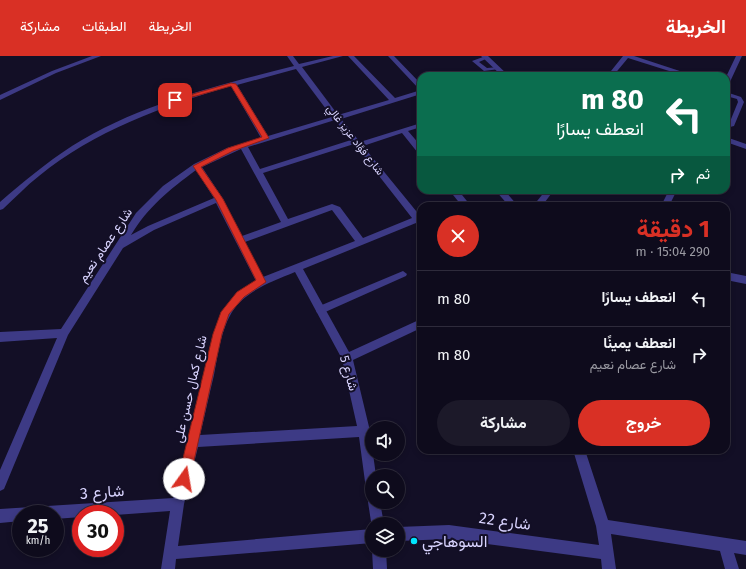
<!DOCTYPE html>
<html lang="ar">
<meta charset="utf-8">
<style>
body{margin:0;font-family:"Fira Sans",Vazirmatn,sans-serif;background:#1c1929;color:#f1f3f6;direction:rtl;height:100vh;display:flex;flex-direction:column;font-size:15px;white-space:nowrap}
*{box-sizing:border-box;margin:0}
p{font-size:13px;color:#9b9ba3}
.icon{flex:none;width:22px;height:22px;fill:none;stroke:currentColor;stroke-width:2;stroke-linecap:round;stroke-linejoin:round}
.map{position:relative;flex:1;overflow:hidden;direction:ltr}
.side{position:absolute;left:417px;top:146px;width:313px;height:252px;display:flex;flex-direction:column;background:#0e0b1c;border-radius:12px;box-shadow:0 2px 6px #0003,0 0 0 1px #2e2b3b;direction:rtl}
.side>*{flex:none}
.hud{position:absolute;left:417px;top:16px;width:313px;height:122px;border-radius:12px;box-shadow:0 2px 6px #0003,0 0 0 1px #2e2b3b;direction:rtl;background:#0b6e4f;color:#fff;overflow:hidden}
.fabs{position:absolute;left:365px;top:365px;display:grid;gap:8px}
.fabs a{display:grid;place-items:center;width:40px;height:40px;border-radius:50%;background:#0e0b1c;box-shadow:0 2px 6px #0003,0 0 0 1px #2e2b3b;font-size:20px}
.speed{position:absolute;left:12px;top:449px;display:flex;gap:8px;font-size:20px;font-weight:700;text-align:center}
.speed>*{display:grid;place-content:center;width:52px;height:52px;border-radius:50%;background:#0e0b1c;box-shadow:0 2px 6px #0003,0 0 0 1px #2e2b3b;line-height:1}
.speed small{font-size:10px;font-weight:400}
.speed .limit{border:6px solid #d22;background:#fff;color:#111}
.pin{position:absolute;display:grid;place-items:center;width:34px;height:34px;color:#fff;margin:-17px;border-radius:8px;box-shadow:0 2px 6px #0006}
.me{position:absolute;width:44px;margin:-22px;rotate:13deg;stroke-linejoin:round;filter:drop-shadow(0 0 3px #0008)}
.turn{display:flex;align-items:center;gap:14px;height:84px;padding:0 20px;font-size:18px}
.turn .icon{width:52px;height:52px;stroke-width:2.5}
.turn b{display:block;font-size:28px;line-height:34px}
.then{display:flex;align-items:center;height:38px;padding:0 20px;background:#0003;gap:8px;font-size:15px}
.round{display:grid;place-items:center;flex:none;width:42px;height:42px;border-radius:21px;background:#1c1929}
.headline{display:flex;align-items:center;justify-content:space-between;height:68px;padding:0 20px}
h1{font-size:24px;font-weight:700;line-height:30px;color:#d93025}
.button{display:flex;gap:8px;margin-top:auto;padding:8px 20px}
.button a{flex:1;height:46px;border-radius:24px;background:#d93025;color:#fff;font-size:16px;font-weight:700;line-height:46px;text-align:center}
.button a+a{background:#1c1929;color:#f1f3f6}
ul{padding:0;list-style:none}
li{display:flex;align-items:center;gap:12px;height:56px;padding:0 20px;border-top:1px solid #2e2b3b}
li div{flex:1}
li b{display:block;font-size:15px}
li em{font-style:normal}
header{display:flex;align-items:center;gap:24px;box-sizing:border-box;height:56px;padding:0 20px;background:#d93025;color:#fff}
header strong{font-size:19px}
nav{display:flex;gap:22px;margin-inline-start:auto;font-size:14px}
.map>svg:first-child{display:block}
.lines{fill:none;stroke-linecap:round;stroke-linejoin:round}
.service{fill:#3d3a85;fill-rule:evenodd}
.minor{fill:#3d3a85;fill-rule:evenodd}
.route{fill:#d93025;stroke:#8d1f18}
.poi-dot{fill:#00e5ff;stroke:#130f26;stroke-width:1.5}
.labels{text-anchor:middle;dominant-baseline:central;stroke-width:4;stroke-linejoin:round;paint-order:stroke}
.far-street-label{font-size:11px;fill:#d9d4ff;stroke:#130f26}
.street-label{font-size:13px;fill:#d9d4ff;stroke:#130f26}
.near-street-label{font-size:16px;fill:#d9d4ff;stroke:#130f26}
.near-poi-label{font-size:16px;fill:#d9d4ff;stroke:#130f26;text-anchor:start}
</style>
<header>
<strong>الخريطة</strong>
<nav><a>الخريطة</a><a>الطبقات</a><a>مشاركة</a></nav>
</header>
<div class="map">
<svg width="746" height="513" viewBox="0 0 746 513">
<rect width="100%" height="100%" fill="#130f26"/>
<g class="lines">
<!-- service -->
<path class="service" d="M483,1L488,2L479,6L487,12L499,11V13L484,15L472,5Z
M726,36L741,41L744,46L734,70L726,72V68H729L738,46L737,43L726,40Z
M403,215L407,218L406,220L323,257H317L316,254L317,251Z"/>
<!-- minor -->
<path class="minor" d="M92,0H101L56,17L0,44V39L52,15Z
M287,0H293L299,8L333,0H343L302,11L338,59L389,44L348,0H354L395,42L421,34V38L341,63L360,86L421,67V71L408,75L421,90V97H418L402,77L363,90L421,161V170L416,167L303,213L349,296L421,263V272L353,304L370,375L376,420H372V439L368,437L366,433L359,381L198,391L184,448L178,490L372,473V487L176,503L175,513H161L170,455L115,459L81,458V461L55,463V458H21V465L0,467V453L173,442L217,268C225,247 237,236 256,225L216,147L154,174L123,192L68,279L4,433L0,435V414L57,282L0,286V276L61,273L136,157L163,130L194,108L227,92L261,82L231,30C163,50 94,75 39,120C26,130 15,142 3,153L0,154V146C23,126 46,107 72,90C138,48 219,29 294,10ZM296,13L332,61L268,80L237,29ZM335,64L351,84L260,113L248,91ZM354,88L412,162L363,182L340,151L332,148L288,163L263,117ZM241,93L281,166L242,180L223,143L202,111ZM196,114L214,142L148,170L131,179C148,151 169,134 196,114ZM332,154L355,185L263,221L245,186ZM295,216L342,303L357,370L200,379C205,359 209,339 214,319C219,294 222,263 241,245C256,231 276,224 295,216Z
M388,0H394L421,28V34L419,33Z
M481,0H488L509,20H502Z
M623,0H634L695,20H685L628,2L613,20H607Z
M736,0H742L729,28L726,30V21Z
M726,81L746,88V93L726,86Z
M449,134H458L471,150H462Z
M495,134H504L518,150H509Z
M546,134H554L542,150H533Z
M669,134H677L669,150H661Z
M726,216L746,220V228L726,224Z
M573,394H585L608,464L746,485V499L734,497L739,513H725L720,495L611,478L616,513H602L601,503L449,483L398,485V471L449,469L599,489L596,470Z
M372,440V446H380L384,468H372V472L368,446L369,441Z
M372,494H386L387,513H373Z"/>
</g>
<!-- route -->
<path class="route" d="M231,27L236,28L269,82L233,95L201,111L223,143L266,226L244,241L229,258L222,278L190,423L188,427L184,429L180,427L178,423L213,278L221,256L237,236L256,224L216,144L193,110L228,92L262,81L231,30L175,46L172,44Z"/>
<!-- markers -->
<circle class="poi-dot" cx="414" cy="485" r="4"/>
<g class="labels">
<!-- far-street labels -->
<g class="far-street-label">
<text transform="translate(355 84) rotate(52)">شارع فؤاد عزيز غالي</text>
</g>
<!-- street labels -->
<g class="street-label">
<text transform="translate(105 189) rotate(-56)">شارع عصام نعيم</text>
<text transform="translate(349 317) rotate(74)">شارع 5</text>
<text transform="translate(190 333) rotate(-77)">شارع كمال حسن على</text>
</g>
<!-- near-street labels -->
<g class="near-street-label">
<text transform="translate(102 436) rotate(-4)">شارع 3</text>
<text transform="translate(505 465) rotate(8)">شارع 22</text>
</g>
<!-- near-poi labels -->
<g class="near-poi-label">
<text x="422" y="485">السوهاجي</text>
</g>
</g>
</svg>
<div class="fabs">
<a><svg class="icon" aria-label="sound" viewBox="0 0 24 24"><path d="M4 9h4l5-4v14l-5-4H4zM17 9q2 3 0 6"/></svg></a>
<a><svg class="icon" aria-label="search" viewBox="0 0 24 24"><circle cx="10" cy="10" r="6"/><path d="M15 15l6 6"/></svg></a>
<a><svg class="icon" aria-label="layers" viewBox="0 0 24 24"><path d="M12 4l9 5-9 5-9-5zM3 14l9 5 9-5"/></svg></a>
</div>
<div class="speed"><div>25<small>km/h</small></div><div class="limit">30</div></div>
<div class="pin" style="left:175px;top:44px;background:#d93025"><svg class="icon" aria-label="arrive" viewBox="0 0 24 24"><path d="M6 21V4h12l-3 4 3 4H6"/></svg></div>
<svg class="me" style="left:184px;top:423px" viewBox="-20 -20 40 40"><circle r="19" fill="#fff"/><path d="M0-13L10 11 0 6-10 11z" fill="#d93025"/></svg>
<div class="hud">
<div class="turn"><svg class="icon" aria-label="left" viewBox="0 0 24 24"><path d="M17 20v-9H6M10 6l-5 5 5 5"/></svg><div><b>80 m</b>انعطف يسارًا</div></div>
<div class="then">ثم<svg class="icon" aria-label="right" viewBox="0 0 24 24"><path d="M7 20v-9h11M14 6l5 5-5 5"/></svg></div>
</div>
<section class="side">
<div class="headline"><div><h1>1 دقيقة</h1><p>290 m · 15:04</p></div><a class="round" style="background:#d93025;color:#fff"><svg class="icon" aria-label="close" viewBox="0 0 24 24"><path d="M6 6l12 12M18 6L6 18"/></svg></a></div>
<ul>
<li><svg class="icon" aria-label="left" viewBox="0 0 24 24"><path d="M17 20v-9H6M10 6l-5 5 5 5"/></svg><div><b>انعطف يسارًا</b></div><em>80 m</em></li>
<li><svg class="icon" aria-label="right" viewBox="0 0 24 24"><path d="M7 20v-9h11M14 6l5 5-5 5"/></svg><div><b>انعطف يمينًا</b><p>شارع عصام نعيم</p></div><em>80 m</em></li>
</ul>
<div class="button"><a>خروج</a><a>مشاركة</a></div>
</section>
</div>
